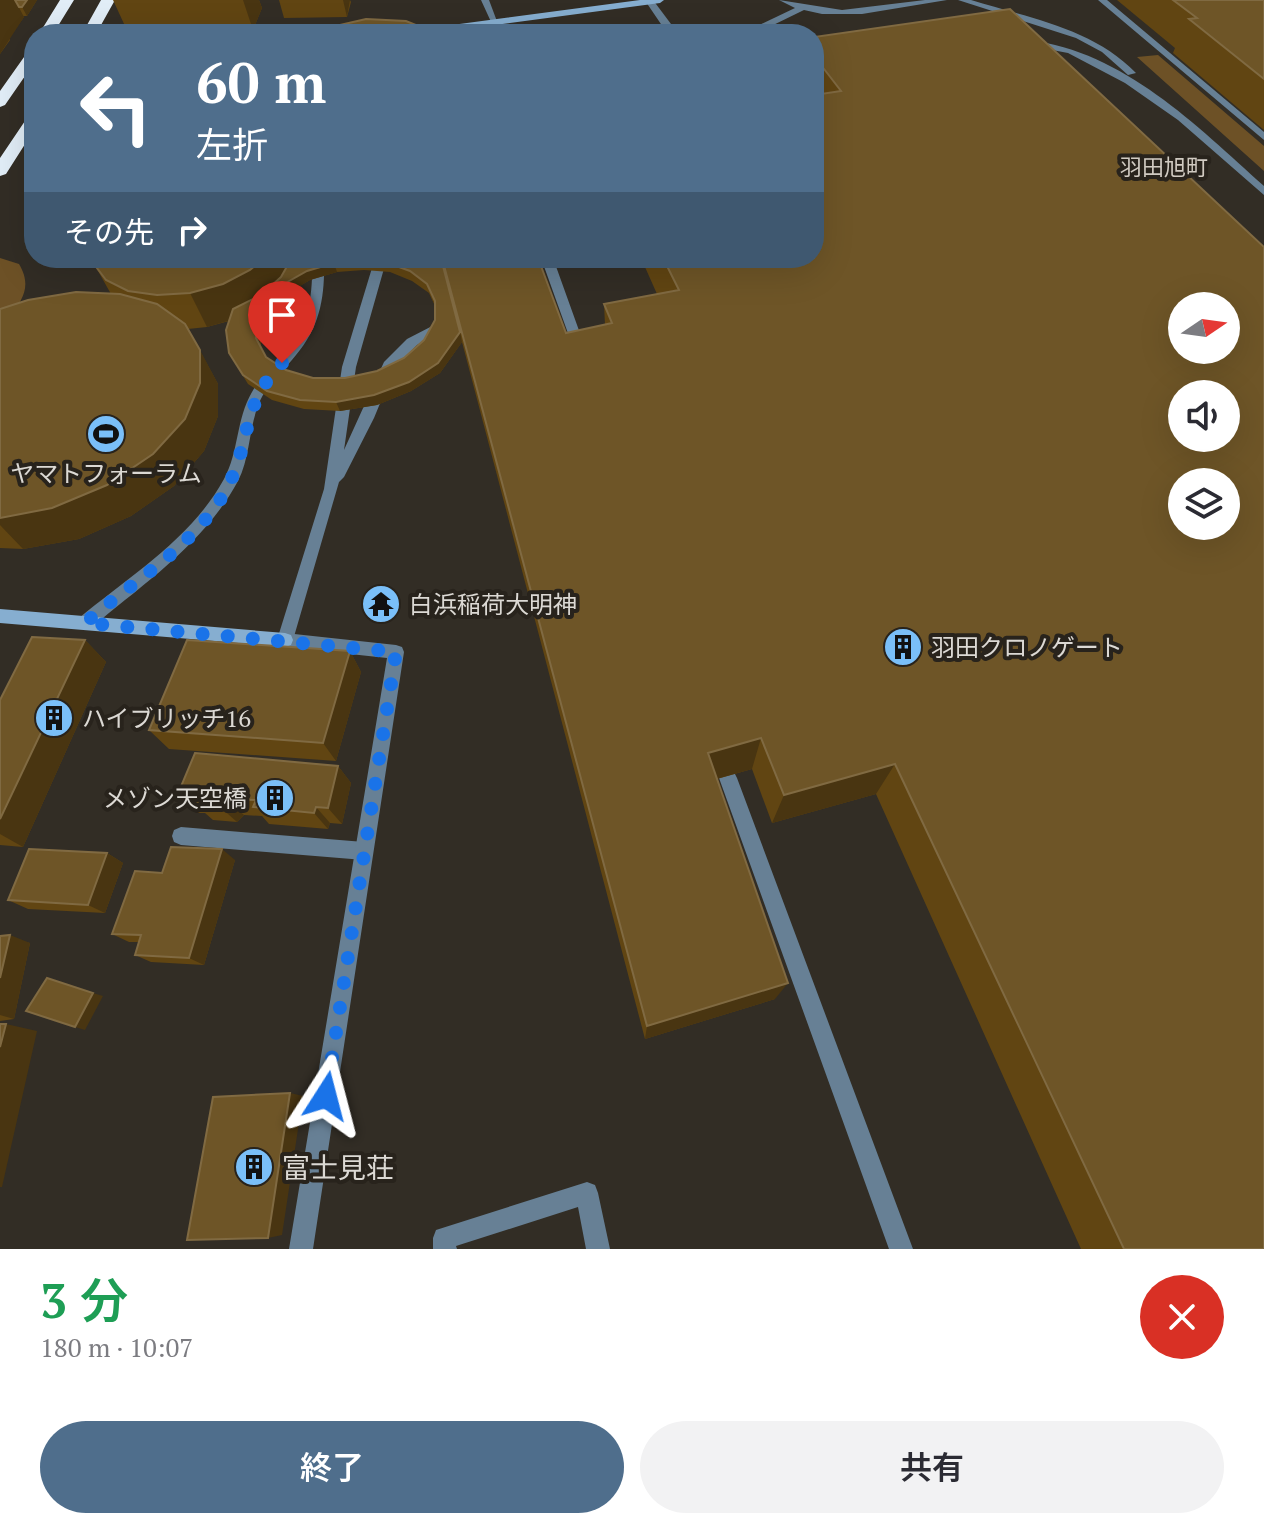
<!DOCTYPE html>
<html lang="ja">
<meta charset="utf-8">
<style>
body{margin:0;font-family:"PT Serif","Noto Sans JP",serif;background:#f2f2f3;color:#2b2b33;height:100vh;display:flex;flex-direction:column;font-size:30px;white-space:nowrap}
*{box-sizing:border-box;margin:0}
p{font-size:26px;color:#7c7c81}
.icon{flex:none;width:44px;height:44px;fill:none;stroke:currentColor;stroke-width:2;stroke-linecap:round;stroke-linejoin:round}
.map{position:relative;height:1249px;overflow:hidden}
.side{display:flex;flex-direction:column;background:#fff;flex:1}
.side>*{flex:none}
.top-card{position:absolute;left:24px;top:24px;width:800px;height:244px;border-radius:32px;box-shadow:0 8px 32px #0002;background:#4f6e8c;color:#fff;overflow:hidden}
.needle{width:52px;rotate:77deg}
.tools{position:absolute;left:1168px;top:292px;display:grid;gap:16px}
.tools a{display:grid;place-items:center;width:72px;height:72px;border-radius:50%;background:#fff;box-shadow:0 8px 32px #0002;font-size:40px}
.pin{position:absolute;display:grid;place-items:center;width:68px;height:68px;color:#fff;margin:-82px -34px;border-radius:50% 50% 50% 0;rotate:-45deg;box-shadow:0 0 8px #0007}
.pin .icon{rotate:45deg}
.me{position:absolute;width:88px;margin:-44px;rotate:9deg;stroke-linejoin:round;filter:drop-shadow(0 0 6px #0008)}
.turn{display:flex;align-items:center;gap:28px;height:168px;padding:0 40px;font-size:36px}
.turn .icon{width:104px;height:104px;stroke-width:2.5}
.turn b{display:block;font-size:56px;line-height:68px}
.then{display:flex;align-items:center;height:76px;padding:0 40px;background:#0003;gap:16px;font-size:30px}
.round{display:grid;place-items:center;flex:none;width:84px;height:84px;border-radius:42px;background:#f2f2f3}
.head{display:flex;align-items:center;justify-content:space-between;height:136px;padding:0 40px}
h1{font-size:48px;font-weight:600;line-height:60px;color:#1e9e55}
.primary-button{display:flex;gap:16px;margin-top:auto;padding:16px 40px}
.primary-button a{flex:1;height:92px;border-radius:48px;background:#4f6e8c;color:#fff;font-size:32px;font-weight:600;line-height:92px;text-align:center}
.primary-button a+a{background:#f2f2f3;color:#2b2b33}
.map>svg:first-child{display:block}
.green{fill:#6d5126}
.lines{fill:none;stroke-linecap:round;stroke-linejoin:round}
.lane{fill:#678095;fill-rule:evenodd}
.street{fill:#678095;fill-rule:evenodd}
.secondary{fill:#86aed0;fill-rule:evenodd}
.highway{fill:#e1edf7;fill-rule:evenodd}
.wall{fill:#614512;fill-rule:evenodd}
.shaded-wall{fill:#493511}
.building{fill:#6e5527;stroke:#806a42;stroke-width:2;fill-rule:evenodd}
.route{stroke:#1a73e8;stroke-width:14;stroke-dasharray:0 25.2}
.labels{text-anchor:middle;dominant-baseline:central;stroke-width:8;stroke-linejoin:round;paint-order:stroke}
.far-neighbourhood-label{font-size:22px;fill:#d1cbc2;stroke:#28231c}
.poi-label{font-size:24px;fill:#dcd9d4;stroke:#28231c;text-anchor:start}
.near-poi-label{font-size:28px;fill:#dcd9d4;stroke:#28231c;text-anchor:start}
</style>
<div class="map">
<svg width="1264" height="1249" viewBox="0 0 1264 1249">
<rect width="100%" height="100%" fill="#322d25"/>
<!-- green -->
<path class="green" d="M1158,55L1264,146V171L1137,57Z
M0,258L19,264C32,286 23,299 10,317L0,318Z"/>
<g class="lines">
<!-- lane -->
<path class="lane" d="M481,0H489L498,24H492Z
M647,0H653L674,28L695,25L757,26L795,8L779,0L842,10L925,0H947L862,14H822L804,10L759,32L695,31L650,34L665,30L646,2Z
M958,0H971C1029,18 1093,28 1136,73L1128,75L1102,52L1076,38Z
M1098,0H1107L1264,132V140Z
M1029,40C1124,52 1196,125 1264,186V195L1178,120L1125,83L1068,53L1026,45L1024,43Z
M312,258H324C325,295 321,326 296,355C286,368 273,379 264,393C248,420 252,454 238,481C204,544 144,583 91,628H79L77,623L79,618C130,576 192,538 224,479C239,452 236,419 252,392C261,376 275,363 287,350C310,322 313,293 312,258Z
M375,258H387L356,367L344,450L384,362L407,339L440,322H448L450,325L417,345L395,367L374,418L344,477L339,482L293,640L291,645L285,647L279,645L277,640L324,489L342,367Z
M541,258H553L586,350L585,353H575L574,350Z
M728,770L734,772L737,778L913,1249H889L719,778L722,772Z
M181,827L364,842L371,845L373,851L371,857L364,860L181,845L174,842L172,836L174,830Z
M587,1182L595,1185L598,1193L610,1249H586L578,1207L456,1246L457,1249H433V1238L436,1230Z"/>
<!-- street -->
<path class="street" d="M285,633L396,645L402,647L404,652L313,1249H289L387,658L285,647L279,645L277,640L279,635Z"/>
<!-- secondary -->
<path class="secondary" d="M640,0H664L660,3L428,34H402L407,31Z
M34,72V78H18L13,75L18,72Z
M0,609L285,633L291,635L293,640L291,645L285,647L0,623Z"/>
<!-- highway -->
<path class="highway" d="M60,0H74L53,34H39Z
M101,0H115L96,34H82Z
M34,49V63L5,105L0,107V91L29,50Z
M34,113V130L6,174L0,176V158L29,115Z"/>
</g>
<!-- wall -->
<path class="wall" d="M0,0H37L27,16H23L24,17L9,38L10,40L0,54Z
M113,0H259L262,8L253,30L137,32L125,26Z
M279,0H350L351,2L347,17L284,18Z
M1117,0H1264V130L1173,53L1175,48Z
M1010,9L1264,1249H1081L876,794L772,823L752,769L717,779L775,999L645,1039L462,342L440,373L411,391L377,405L340,411L304,409L272,400L248,384L229,353V321L207,327L188,329L218,384V416L204,451L174,486L131,516L79,539L23,549L0,548V309L111,294L94,264L93,258H430L442,266L440,258H538L566,333L605,325L604,304L657,294L641,258H814V37ZM364,270L390,272L412,281L429,293L435,306V320L424,340L404,358L377,371L345,378H313L286,370L266,357L261,346V328L270,310L288,293L310,280L337,272Z
M85,640L106,662L23,847L0,845V700Z
M350,651L361,672L336,761L169,749L149,730Z
M338,766L351,783L342,824L330,823L328,829L269,824L262,816L244,815L237,822L213,820L205,813H197L177,796Z
M107,853L123,863L105,913L28,909L8,900Z
M235,860L204,965L151,962L135,955L139,942H129L112,934L162,873Z
M0,936L30,943L14,1019L0,1021Z"/>
<!-- shaded-wall -->
<path class="shaded-wall" d="M0,0H15L24,17L0,54Z
M27,0H37L27,16L22,7Z
M243,0H259L262,8L253,30Z
M343,0H350L347,17Z
M264,258H294V268L307,271L334,263L337,272L310,280L288,293L270,310L261,328L260,348L256,338L238,318L207,327L190,293Z
M460,332L462,342L440,373L411,391L377,405L340,411L336,402Z
M200,350L218,384V416L204,451L174,486L131,516L79,539L23,549L0,525V518Z
M85,640L106,662L23,847L0,834V819Z
M350,651L361,672L336,761L323,743Z
M761,738L752,769L702,783L708,753Z
M895,764L876,794L772,823L784,795Z
M338,766L351,783L342,824L328,808Z
M226,799L244,815L237,822L219,806Z
M316,807L330,823L328,829L314,813Z
M222,849L235,860L204,965L189,958Z
M107,853L123,863L105,913L88,905Z
M10,935L30,943L14,1019L0,1015V978Z
M788,983L775,999L645,1039L647,1026Z
M93,993L103,996L85,1030L75,1027Z
M6,1024L37,1031L2,1187H0V1047Z
M290,1093L303,1096L282,1235L268,1238Z"/>
<!-- building -->
<path class="building" d="M15,0H27L22,7H19Z
M1173,0H1264V79L1189,19L1197,18Z
M1010,9L1264,247V1249H1124L895,764L784,795L761,738L708,753L788,983L647,1026L442,258H538L566,333L612,323L604,304L679,290L663,258H814V95L841,91L814,56V37ZM1182,306H1226V350H1182ZM1182,394H1226V438H1182ZM1182,482H1226V526H1182Z
M366,19L406,21L438,34H317L327,28Z
M93,258H264L250,270L223,284L190,293L157,295L128,291L106,280L94,264Z
M296,258H430L434,259L443,266L460,332L438,363L409,382L374,395L336,402L300,400L267,391L243,375L229,353L226,330L233,309L261,295L281,277L290,261ZM362,260L388,263L410,271L427,284L435,301V320L424,340L404,358L377,371L345,378H313L286,370L266,357L256,338L257,319L266,301L284,284L307,271L334,263Z
M76,292L120,294L157,304L185,324L200,350V383L185,419L153,454L107,485L52,508L0,518V309L28,300Z
M32,637L85,640L0,819V700Z
M187,640L350,651L323,743L149,730Z
M195,753L338,766L328,808L316,807L314,813L253,807L256,800L226,799L219,806L194,804L195,797L177,796Z
M171,847L222,849L189,958L135,955L141,935L112,934L135,871L162,873Z
M29,849L107,853L88,905L8,900Z
M10,935L0,978V936Z
M47,978L93,993L75,1027L26,1011Z
M0,1024H6L0,1047Z
M290,1093L268,1238L187,1240L213,1097Z"/>
<g class="lines">
<!-- route -->
<path class="route" d="M282,363C238,408 253,445 223,495C191,548 131,583 85,623L396,652L326,1096"/>
</g>
<!-- icons -->
<defs>
<symbol id="stadium-disc" viewBox="-11 -11 22 22"><circle r="9.5" fill="#7abff8" stroke="#28231c"/><path d="M0-5a6.5 5 0 1 0 0 10a6.5 5 0 1 0 0-10ZM-3.5-1.8h7v3.6h-7Z" fill="#111"/></symbol>
<symbol id="temple-disc" viewBox="-11 -11 22 22"><circle r="9.5" fill="#7abff8" stroke="#28231c"/><path d="M0-6L5-2H3V0L6.5 2.5H4V6H1.5V3h-3V6H-4V2.5H-6.5L-3 0V-2H-5Z" fill="#111"/></symbol>
<symbol id="building-disc" viewBox="-11 -11 22 22"><circle r="9.5" fill="#7abff8" stroke="#28231c"/><path d="M-4-6H4V6H1V3H-1V6H-4ZM-2.5-4.3h1.7v1.8h-1.7ZM.8-4.3h1.7v1.8H.8ZM-2.5-1h1.7V.8h-1.7ZM.8-1h1.7V.8H.8Z" fill="#111"/></symbol>
</defs>
<g fill-rule="evenodd">
<use href="#stadium-disc" x="84" y="412" width="44" height="44"/>
<use href="#temple-disc" x="359" y="582" width="44" height="44"/>
<use href="#building-disc" x="881" y="625" width="44" height="44"/>
<use href="#building-disc" x="32" y="696" width="44" height="44"/>
<use href="#building-disc" x="253" y="776" width="44" height="44"/>
<use href="#building-disc" x="232" y="1145" width="44" height="44"/>
</g>
<g class="labels">
<!-- far-neighbourhood labels -->
<g class="far-neighbourhood-label">
<text x="1164" y="166">羽田旭町</text>
</g>
<!-- poi labels -->
<g class="poi-label">
<text x="106" y="473" text-anchor="middle">ヤマトフォーラム</text>
<text x="409" y="604">白浜稲荷大明神</text>
<text x="931" y="647">羽田クロノゲート</text>
<text x="82" y="718">ハイブリッチ16</text>
<text x="247" y="798" text-anchor="end">メゾン天空橋</text>
</g>
<!-- near-poi labels -->
<g class="near-poi-label">
<text x="282" y="1167">富士見荘</text>
</g>
</g>
</svg>
<div class="tools">
<a><svg class="needle" viewBox="-14 -14 28 28"><path d="M0-13l5 13h-10z" fill="#e53935"/><path d="M0 13l5-13h-10z" fill="#7c7c81"/></svg></a>
<a><svg class="icon" aria-label="sound" viewBox="0 0 24 24"><path d="M4 9h4l5-4v14l-5-4H4zM17 9q2 3 0 6"/></svg></a>
<a><svg class="icon" aria-label="layers" viewBox="0 0 24 24"><path d="M12 4l9 5-9 5-9-5zM3 14l9 5 9-5"/></svg></a>
</div>
<div class="pin" style="left:282px;top:363px;background:#d93025"><svg class="icon" aria-label="arrive" viewBox="0 0 24 24"><path d="M6 21V4h12l-3 4 3 4H6"/></svg></div>
<svg class="me" style="left:326px;top:1096px" viewBox="-20 -20 40 40"><path d="M0-17L14 15 0 8-14 15z" fill="#1a73e8" stroke="#fff" stroke-width="4"/></svg>
<div class="top-card">
<div class="turn"><svg class="icon" aria-label="left" viewBox="0 0 24 24"><path d="M17 20v-9H6M10 6l-5 5 5 5"/></svg><div><b>60 m</b>左折</div></div>
<div class="then">その先<svg class="icon" aria-label="right" viewBox="0 0 24 24"><path d="M7 20v-9h11M14 6l5 5-5 5"/></svg></div>
</div>
</div>
<section class="side">
<div class="head"><div><h1>3 分</h1><p>180 m · 10:07</p></div><a class="round" style="background:#d93025;color:#fff"><svg class="icon" aria-label="close" viewBox="0 0 24 24"><path d="M6 6l12 12M18 6L6 18"/></svg></a></div>
<div class="primary-button"><a>終了</a><a>共有</a></div>
</section>
